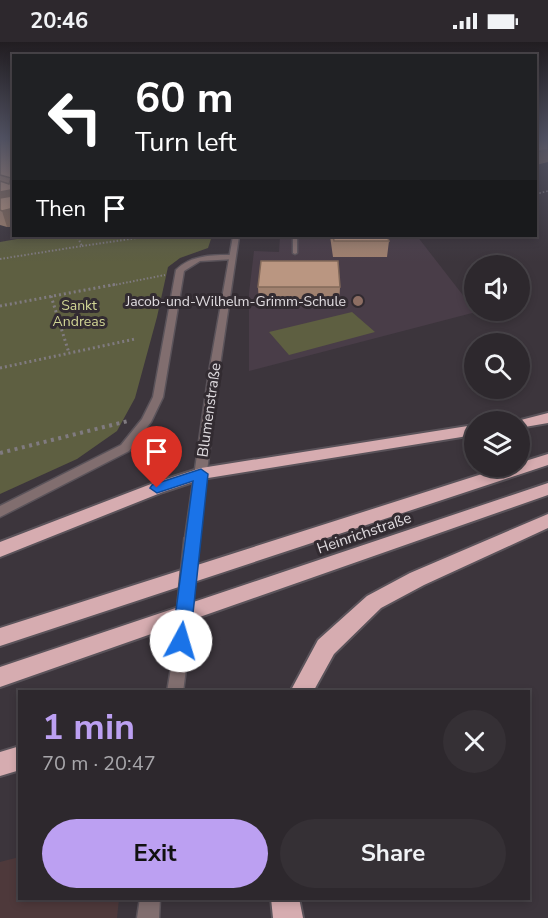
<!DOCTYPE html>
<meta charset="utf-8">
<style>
body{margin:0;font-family:"Nunito Sans",sans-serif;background:#353035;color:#f1f3f6;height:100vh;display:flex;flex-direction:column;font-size:22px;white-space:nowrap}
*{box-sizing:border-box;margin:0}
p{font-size:20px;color:#a7a6aa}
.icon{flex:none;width:33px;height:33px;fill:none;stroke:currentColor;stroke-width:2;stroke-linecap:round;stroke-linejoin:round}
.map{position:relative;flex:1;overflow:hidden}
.details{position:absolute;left:18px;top:648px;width:512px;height:210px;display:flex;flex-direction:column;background:#2d282d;border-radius:0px;box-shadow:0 3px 9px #0003,0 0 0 2px #484449}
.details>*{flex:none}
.top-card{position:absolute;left:12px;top:12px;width:525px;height:183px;border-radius:0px;box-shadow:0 3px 9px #0003,0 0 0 2px #484449;background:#202124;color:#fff;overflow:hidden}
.controls{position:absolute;left:464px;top:213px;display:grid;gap:12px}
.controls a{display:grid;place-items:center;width:66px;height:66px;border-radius:50%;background:#2d282d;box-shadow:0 3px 9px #0003,0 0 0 2px #484449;font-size:30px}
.pin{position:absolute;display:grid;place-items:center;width:51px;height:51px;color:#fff;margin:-62px -26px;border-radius:50% 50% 50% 0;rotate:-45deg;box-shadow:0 0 6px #0007}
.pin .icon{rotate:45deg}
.me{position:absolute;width:66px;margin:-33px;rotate:6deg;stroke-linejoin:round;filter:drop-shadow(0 0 4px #0008)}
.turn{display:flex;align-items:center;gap:21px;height:126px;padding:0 24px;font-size:27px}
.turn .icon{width:78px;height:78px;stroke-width:2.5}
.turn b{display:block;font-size:42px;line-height:51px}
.then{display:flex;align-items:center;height:57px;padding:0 24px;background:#0003;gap:12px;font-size:22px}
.round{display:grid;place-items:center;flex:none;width:63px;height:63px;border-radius:32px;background:#353035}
.headline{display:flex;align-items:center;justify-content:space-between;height:102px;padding:0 24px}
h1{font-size:36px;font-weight:700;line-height:45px;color:#bca0f2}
.button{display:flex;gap:12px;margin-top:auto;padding:12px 24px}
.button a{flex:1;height:69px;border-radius:36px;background:#bca0f2;color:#111;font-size:24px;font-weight:700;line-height:69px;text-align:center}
.button a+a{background:#353035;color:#f1f3f6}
.status{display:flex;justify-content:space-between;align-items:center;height:42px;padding:0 30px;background:#2d282d;direction:ltr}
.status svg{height:16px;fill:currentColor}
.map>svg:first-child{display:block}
.industrial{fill:#4e393b}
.built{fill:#493d48}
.green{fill:#5e5f41}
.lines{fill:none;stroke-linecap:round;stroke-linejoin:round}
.service-casing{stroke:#5a535a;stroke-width:3}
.minor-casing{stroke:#5a535a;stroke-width:3}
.tertiary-casing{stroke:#5a535a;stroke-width:3}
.trunk-casing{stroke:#5a535a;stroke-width:4}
.path-far3{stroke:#807b80;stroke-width:1.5;stroke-dasharray:1.5 2;stroke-linecap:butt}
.path-far2{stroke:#807b80;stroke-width:2;stroke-dasharray:1.5 2;stroke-linecap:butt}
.path-far1{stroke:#807b80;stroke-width:3;stroke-dasharray:2 3;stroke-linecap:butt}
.path{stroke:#807b80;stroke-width:4;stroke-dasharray:3 4.5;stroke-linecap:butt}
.service{fill:#816e6f;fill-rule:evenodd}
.minor{fill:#816e6f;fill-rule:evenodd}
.tertiary{fill:#816e6f;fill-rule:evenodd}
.trunk{fill:#d6acb0;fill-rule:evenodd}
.tertiary-bridge-casing{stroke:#5a535a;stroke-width:18;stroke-linecap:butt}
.tertiary-bridge{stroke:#816e6f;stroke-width:15}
.wall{fill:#a0816f}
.shaded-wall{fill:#82695a}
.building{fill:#ba9681;stroke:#82695a;stroke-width:1.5}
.route{fill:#1a73e8;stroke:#114b97;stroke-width:1.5}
.education-dot{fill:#8d6e63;stroke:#322b31;stroke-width:2}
.labels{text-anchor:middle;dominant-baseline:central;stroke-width:6;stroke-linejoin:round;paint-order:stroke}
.far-poi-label{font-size:14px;fill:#e0dce0;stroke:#322b31;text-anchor:end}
.far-park-label{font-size:14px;fill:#d2d696;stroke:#322b31}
.street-label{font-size:15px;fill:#e0dce0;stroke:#322b31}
</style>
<div class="status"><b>20:46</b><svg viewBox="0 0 49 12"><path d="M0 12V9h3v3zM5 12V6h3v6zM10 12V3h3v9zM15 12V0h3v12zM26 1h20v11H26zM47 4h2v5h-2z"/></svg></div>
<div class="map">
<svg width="548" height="876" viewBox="0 0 548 876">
<rect width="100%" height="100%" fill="#3c353c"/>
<!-- industrial -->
<path class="industrial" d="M19,815L20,856L119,857L117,876H0V820Z"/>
<!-- built -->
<path class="built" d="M280,194H417L476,270L249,329V251L254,209L279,210Z"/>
<!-- green -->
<path class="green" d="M34,194H212L208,206L180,216L168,225L157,275L135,356L117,389L77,417L0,452V200Z
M352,270L375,290L289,313L269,290Z"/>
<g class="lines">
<defs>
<path id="service" d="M293,194H297V211L295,212L293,211Z"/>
<path id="minor" d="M232,213H235V217L200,219L184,229L163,355L151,380L129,409L0,475V464L121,403L142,377L153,355L176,228C191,213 212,213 232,213Z"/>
<path id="tertiary" d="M233,194H239L219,330L199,496L197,500H187L185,496L209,330Z
M179,612L185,614L187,619L183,650H167L173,614Z
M140,856H160L159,876H137Z"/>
<path id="trunk" d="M548,371V381L519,386V380H513Z
M474,383V393L202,437L163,450L0,515V500L151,442L201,426Z
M548,412V423L0,604V586L507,424H519V421Z
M548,441V453L0,645V625Z
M548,472V486L424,543L381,566L334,612L313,650H290L318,598L367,554L410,531Z
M20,704V728L0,734V710Z
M271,856H299L303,876H273Z"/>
</defs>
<!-- service casing -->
<use href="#service" class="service-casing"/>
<!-- minor casing -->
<use href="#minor" class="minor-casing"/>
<!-- tertiary casing -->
<use href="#tertiary" class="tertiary-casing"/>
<!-- trunk casing -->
<use href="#trunk" class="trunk-casing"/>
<!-- path-far3 -->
<path class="path-far3" d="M536,152L548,149"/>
<!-- path-far2 -->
<path class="path-far2" d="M82,204L150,194
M0,217L82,204L77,194
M109,244L165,233"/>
<!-- path-far1 -->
<path class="path-far1" d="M51,254L69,311
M0,264L117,242
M0,326L135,297"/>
<!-- path -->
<path class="path" d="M0,411L128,379"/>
<!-- service -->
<use href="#service" class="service"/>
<!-- minor -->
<use href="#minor" class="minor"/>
<!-- tertiary -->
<use href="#tertiary" class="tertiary"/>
<!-- trunk -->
<use href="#trunk" class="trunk"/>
<defs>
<path id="tertiary-bridge" d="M179,619L192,496"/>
</defs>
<!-- tertiary-bridge casing -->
<use href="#tertiary-bridge" class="tertiary-bridge-casing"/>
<!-- tertiary-bridge -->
<use href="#tertiary-bridge" class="tertiary-bridge"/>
</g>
<!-- wall -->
<path class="wall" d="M0,97H14V184L7,185L0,183Z
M330,194H387L389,199L387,215H333Z
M258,245H340L339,262H259Z"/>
<!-- shaded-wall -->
<path class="shaded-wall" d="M548,108V120L536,123V116L537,110Z
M11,148L14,157L0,166V150Z
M14,166V184L7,185L2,169Z"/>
<!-- building -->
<path class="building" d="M0,97H14V166L2,169L0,168V156L11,154V148L0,150V139L9,142L11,136L0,133Z
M536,97H548V108L536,109Z
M333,194H387L389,199H334Z
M261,219H338L340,245H258Z"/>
<!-- sky -->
<linearGradient id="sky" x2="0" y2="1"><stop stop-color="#211d21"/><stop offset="0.44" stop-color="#505161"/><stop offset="1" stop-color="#505161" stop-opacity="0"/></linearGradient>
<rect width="548" height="220" fill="url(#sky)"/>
<!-- route -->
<path class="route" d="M201,427L208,432L190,599L187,604L181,606L175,604L172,599L193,439L157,451L150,446L152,443Z"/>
<!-- markers -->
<circle class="education-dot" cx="358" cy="259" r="6"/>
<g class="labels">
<!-- far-poi labels -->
<g class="far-poi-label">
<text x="346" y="259">Jacob-und-Wilhelm-Grimm-Schule</text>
</g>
<!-- far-park labels -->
<g class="far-park-label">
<text x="79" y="263">Sankt<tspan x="79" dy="16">Andreas</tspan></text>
</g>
<!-- street labels -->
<g class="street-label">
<text transform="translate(209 368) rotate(-82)">Blumenstraße</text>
<text transform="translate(364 491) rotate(-19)">Heinrichstraße</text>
</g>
</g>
</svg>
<div class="controls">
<a><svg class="icon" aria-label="sound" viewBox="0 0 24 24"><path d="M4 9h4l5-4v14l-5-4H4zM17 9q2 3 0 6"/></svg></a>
<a><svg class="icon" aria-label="search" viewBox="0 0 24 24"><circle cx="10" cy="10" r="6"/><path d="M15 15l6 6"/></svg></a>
<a><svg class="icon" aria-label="layers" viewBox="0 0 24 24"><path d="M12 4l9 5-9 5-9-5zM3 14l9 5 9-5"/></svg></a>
</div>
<div class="pin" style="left:157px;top:446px;background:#d93025"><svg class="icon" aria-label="arrive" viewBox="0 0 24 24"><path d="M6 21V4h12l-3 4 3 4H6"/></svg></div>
<svg class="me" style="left:181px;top:599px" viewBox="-20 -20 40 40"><circle r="19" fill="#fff"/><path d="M0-13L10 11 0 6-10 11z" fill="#1a73e8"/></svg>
<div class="top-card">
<div class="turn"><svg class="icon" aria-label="left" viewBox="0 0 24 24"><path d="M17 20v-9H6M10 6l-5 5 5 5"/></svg><div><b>60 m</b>Turn left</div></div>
<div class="then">Then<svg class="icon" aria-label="arrive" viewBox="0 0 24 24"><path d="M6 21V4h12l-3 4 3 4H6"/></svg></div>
</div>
<section class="details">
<div class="headline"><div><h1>1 min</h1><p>70 m · 20:47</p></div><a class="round"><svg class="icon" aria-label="close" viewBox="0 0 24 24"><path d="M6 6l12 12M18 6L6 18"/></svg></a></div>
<div class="button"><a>Exit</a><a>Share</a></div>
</section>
</div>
